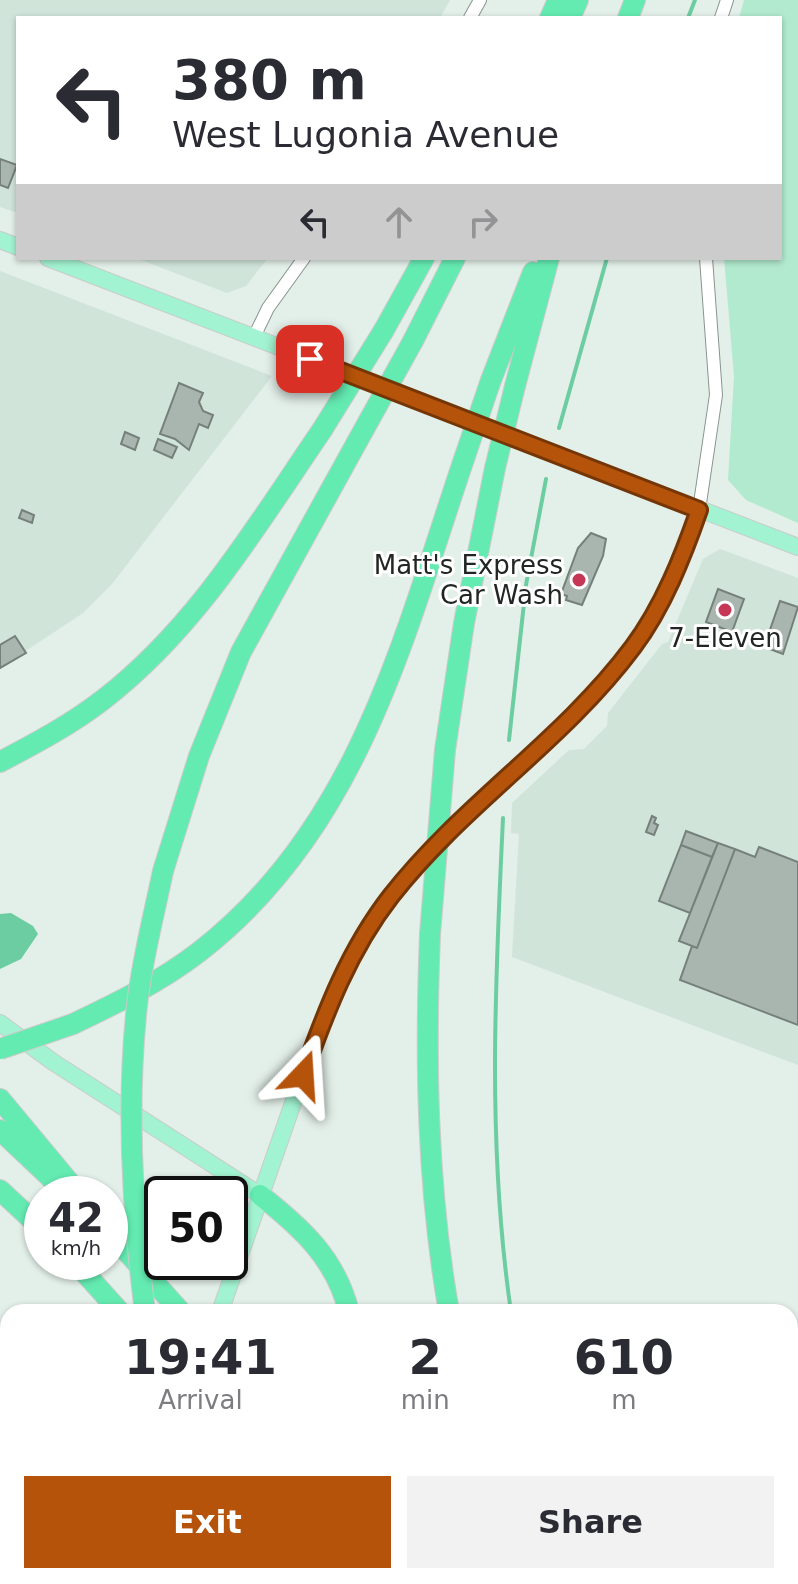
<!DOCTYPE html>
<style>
body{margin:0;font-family:"DejaVu Sans",sans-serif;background:#f2f2f3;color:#2b2b33;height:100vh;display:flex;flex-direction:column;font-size:30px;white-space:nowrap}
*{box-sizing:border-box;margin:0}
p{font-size:26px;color:#7c7c81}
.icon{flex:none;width:44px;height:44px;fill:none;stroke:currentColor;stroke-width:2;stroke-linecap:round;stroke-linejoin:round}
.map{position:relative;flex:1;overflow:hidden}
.details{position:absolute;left:0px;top:1304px;width:798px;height:280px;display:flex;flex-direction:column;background:#fff;border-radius:24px 24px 0 0;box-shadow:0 2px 6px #0004}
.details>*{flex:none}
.guide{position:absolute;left:16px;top:16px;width:766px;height:244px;border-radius:0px;box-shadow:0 2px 6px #0004;background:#fff;color:#2b2b33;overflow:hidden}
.speed{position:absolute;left:24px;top:1176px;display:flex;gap:16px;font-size:40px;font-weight:700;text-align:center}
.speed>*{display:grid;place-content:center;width:104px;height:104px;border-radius:50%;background:#fff;box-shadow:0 2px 6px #0004;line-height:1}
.speed small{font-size:20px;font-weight:400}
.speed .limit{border:4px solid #111;border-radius:12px;background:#fff;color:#111}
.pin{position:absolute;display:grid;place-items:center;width:68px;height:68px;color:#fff;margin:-34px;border-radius:16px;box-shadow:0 4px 12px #0006}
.me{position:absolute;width:88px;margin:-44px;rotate:20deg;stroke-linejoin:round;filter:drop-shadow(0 0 6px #0008)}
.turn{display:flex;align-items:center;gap:28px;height:168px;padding:0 24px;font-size:36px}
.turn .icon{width:104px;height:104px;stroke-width:2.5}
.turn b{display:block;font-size:56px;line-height:68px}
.lanes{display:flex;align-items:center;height:76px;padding:0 24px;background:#0003;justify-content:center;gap:40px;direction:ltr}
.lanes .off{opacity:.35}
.eta{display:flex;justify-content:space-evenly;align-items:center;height:136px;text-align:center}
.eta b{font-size:48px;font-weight:700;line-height:56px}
.cta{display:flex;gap:16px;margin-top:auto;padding:16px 24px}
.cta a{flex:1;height:92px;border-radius:0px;background:#b45309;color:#fff;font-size:32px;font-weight:700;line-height:92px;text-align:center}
.cta a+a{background:#f2f2f3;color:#2b2b33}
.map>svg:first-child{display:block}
.built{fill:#d0e4da}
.green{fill:#b1eace}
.water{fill:#6ccda2}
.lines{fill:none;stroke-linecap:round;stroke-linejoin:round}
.stream{stroke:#6ccda2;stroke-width:4}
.building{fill:#a9b5af;stroke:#75807a;stroke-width:2}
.minor-casing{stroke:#89948f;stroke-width:14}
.major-casing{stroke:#cacbca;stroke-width:18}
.highway-casing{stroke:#cacbca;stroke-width:22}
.minor{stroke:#fff;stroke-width:12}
.major{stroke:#a2f3d1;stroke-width:16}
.highway{stroke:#64ebb2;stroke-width:20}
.highway-bridge-casing{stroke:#cacbca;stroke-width:22;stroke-linecap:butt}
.highway-bridge{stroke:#64ebb2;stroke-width:20}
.route-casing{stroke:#753606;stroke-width:20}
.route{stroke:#b45309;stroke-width:14}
.poi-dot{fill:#c63655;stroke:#fff;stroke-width:3}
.labels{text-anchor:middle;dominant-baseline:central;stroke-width:6;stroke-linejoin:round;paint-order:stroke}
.poi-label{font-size:26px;fill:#212523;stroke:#fff;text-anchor:end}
</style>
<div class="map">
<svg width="798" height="1584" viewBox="0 0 798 1584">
<rect width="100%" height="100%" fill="#e3efe9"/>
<!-- built -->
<path class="built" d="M0,0H450L440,18H18V213L0,207Z
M136,258H268L246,286L227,293Z
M0,271L272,376L112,584L83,613L0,668Z
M720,549L798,578V1065L512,957L519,834L511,833L512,803L569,750L584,749L607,726L608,713L662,644L668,642L703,559Z
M0,1430L8,1441V1576H62L60,1584H0Z
M790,1519L798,1522V1584H585L583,1576H790Z"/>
<!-- green -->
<path class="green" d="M744,0H798V523L746,500L728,480L734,376L724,258H780V18H739Z"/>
<!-- water -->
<path class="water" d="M11,913L33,926L38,934L21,959L0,969V914Z"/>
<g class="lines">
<!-- stream -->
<path class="stream" d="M688,18L695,0
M559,428L607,258
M509,740L526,585L546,479
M503,818C495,984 487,1147 511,1312
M564,1576L567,1584"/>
</g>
<!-- building -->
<path class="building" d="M0,159L17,165L8,188L0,185Z
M179,383L203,393L199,402L203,411L213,415L208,428L199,424L189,450L175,439L160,434Z
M125,432L139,438L135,450L121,444Z
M158,439L177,447L172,458L154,450Z
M22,510L34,515L32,523L19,518Z
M591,533L606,539L603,556L582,605L566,600L567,596L561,594L578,548Z
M718,589L744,599L732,632L706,622Z
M780,601L798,607L783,654L764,647Z
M15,636L26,653L0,668V645Z
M652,816L656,818L654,823L658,825L654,835L646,832Z
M686,831L718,843L712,857L681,845Z
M718,843L735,849L697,948L679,941Z
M681,845L712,857L690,913L659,901Z
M759,847L798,862V1025L680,980L692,946L697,948L735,849L755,857Z
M681,1576H735L738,1584H664Z"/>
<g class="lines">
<defs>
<path id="minor" d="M470,18L480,0
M721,18L727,0
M254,337L268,308L304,258
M699,510L716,395L706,258"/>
<path id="major" d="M0,240L18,247
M48,258L798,547
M0,1023L53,1062L260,1195
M220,1312C247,1236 273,1159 300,1083C321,1026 340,968 375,918C446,814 559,748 633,646C663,606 682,556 699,510
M0,1351L8,1361
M124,1584L127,1576"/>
<path id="highway" d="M550,18L558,0
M570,18L578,0
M628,18L635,0
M384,330L424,258
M413,341L455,258
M491,380L533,272
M515,386L549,258
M445,750L464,623L495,468
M0,762C36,743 72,724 104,699C197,627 257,525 322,430
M163,871L199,756L241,652L357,442
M430,934C425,1060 427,1187 449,1312
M73,1024C117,1003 160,982 199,952C358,829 403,639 464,459
M0,1099L79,1194
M0,1130L53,1180
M0,1190L42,1229
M260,1195C302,1228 336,1259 349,1312
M110,1233L181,1312
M75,1262L120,1312
M319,1576L324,1584
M375,1576L380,1584
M427,1576L430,1584
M514,1576L516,1584"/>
</defs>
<!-- minor casing -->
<use href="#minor" class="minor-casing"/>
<!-- major casing -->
<use href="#major" class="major-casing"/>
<!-- highway casing -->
<use href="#highway" class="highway-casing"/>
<!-- minor -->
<use href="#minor" class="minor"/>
<!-- major -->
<use href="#major" class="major"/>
<!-- highway -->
<use href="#highway" class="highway"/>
<defs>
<path id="highway-bridge" d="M322,430L384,330
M357,442L413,341
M464,459L491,380
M495,468L515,386
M430,934L445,750
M0,1049L73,1024
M145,1312C132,1210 126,1107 137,1005C142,960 154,915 163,871
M217,1576L220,1584"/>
</defs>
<!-- highway-bridge casing -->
<use href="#highway-bridge" class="highway-bridge-casing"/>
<!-- highway-bridge -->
<use href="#highway-bridge" class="highway-bridge"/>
</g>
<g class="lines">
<defs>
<path id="route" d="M303,1075C326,1011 349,950 391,896C463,804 563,741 633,647C663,607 683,556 699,510L310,359"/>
</defs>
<!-- route casing -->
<use href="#route" class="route-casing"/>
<!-- route -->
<use href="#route" class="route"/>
</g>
<!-- markers -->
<g class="poi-dot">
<circle cx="579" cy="580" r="8"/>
<circle cx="725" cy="610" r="8"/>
</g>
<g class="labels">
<!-- poi labels -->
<g class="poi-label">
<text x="563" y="565">Matt's Express<tspan x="563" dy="30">Car Wash</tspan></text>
<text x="725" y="638" text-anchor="middle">7-Eleven</text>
</g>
</g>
</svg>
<div class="speed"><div>42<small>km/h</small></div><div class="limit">50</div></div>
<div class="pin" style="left:310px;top:359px;background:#d93025"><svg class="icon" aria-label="arrive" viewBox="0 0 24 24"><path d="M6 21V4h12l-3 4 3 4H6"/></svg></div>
<svg class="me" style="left:303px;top:1075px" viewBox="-20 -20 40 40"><path d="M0-17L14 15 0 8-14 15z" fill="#b45309" stroke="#fff" stroke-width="4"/></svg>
<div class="guide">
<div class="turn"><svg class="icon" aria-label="left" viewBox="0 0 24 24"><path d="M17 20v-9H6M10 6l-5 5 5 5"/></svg><div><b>380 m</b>West Lugonia Avenue</div></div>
<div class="lanes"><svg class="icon" aria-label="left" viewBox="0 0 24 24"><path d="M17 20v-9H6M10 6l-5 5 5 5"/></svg><svg class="icon off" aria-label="ahead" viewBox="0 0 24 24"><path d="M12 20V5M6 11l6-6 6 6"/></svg><svg class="icon off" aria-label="right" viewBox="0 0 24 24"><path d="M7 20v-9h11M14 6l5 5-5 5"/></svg></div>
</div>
<section class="details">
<div class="eta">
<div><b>19:41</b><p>Arrival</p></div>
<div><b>2</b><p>min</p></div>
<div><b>610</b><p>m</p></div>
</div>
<div class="cta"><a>Exit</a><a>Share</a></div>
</section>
</div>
